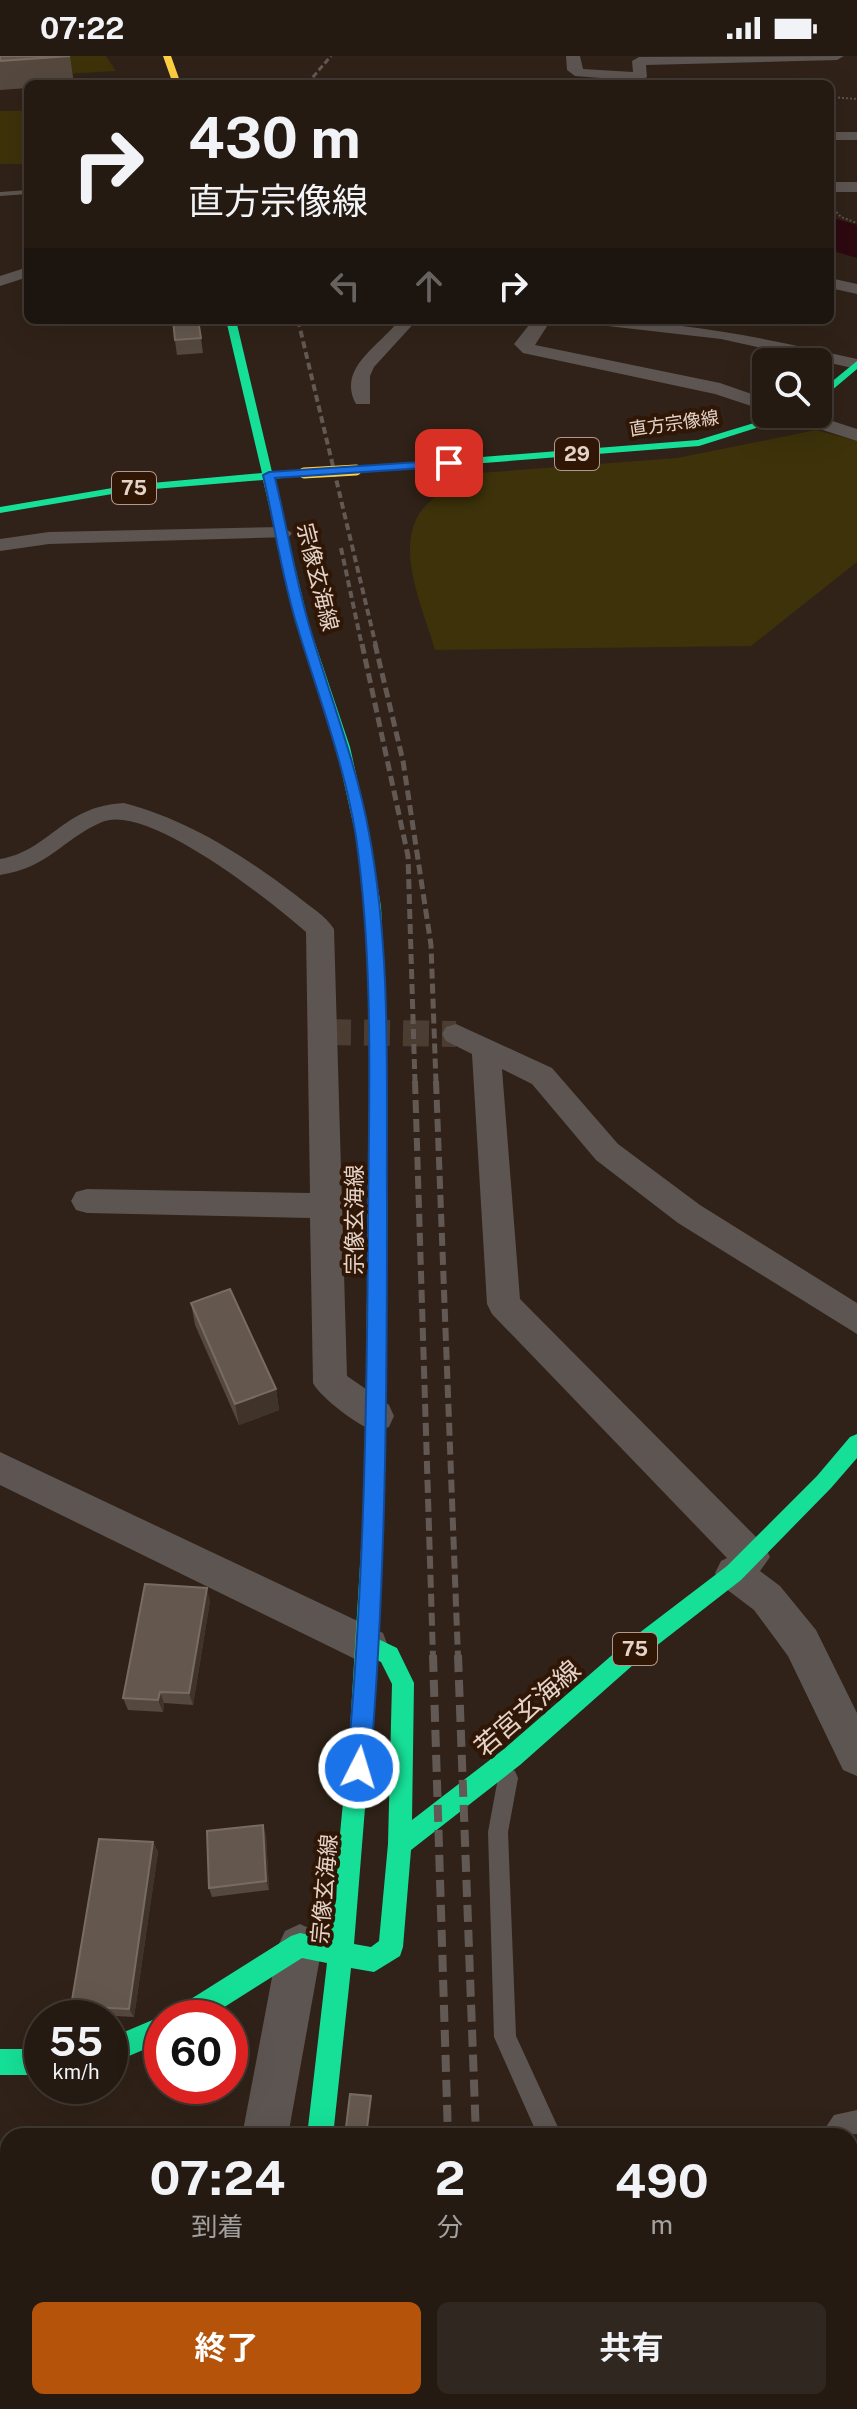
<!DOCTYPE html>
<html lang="ja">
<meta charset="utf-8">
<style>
body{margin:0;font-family:"Public Sans","Noto Sans JP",sans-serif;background:#302720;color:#f1f3f6;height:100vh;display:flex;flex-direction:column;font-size:30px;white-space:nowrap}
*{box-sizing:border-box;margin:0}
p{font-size:26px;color:#a3a19f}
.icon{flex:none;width:44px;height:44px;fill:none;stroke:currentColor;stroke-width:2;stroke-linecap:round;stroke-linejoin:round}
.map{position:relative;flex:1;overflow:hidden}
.sheet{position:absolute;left:0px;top:2072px;width:858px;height:282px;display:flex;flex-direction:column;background:#241a12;border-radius:24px 24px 0 0;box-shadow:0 8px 32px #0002,0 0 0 2px #413832}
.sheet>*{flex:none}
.banner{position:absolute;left:24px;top:24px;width:810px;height:244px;border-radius:12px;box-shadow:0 8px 32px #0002,0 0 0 2px #413832;background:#241a12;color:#f1f3f6;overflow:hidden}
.buttons{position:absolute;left:752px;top:292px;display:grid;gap:16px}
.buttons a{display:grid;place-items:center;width:80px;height:80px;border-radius:12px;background:#241a12;box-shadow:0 8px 32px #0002,0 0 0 2px #413832;font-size:40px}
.speed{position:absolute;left:24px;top:1944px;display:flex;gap:16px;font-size:40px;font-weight:700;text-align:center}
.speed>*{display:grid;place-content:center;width:104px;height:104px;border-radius:50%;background:#241a12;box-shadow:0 8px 32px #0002,0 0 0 2px #413832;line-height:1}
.speed small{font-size:20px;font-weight:400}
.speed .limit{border:12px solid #d22;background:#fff;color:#111}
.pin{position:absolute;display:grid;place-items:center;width:68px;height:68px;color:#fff;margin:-34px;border-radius:16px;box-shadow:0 4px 12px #0006}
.me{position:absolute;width:88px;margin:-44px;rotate:5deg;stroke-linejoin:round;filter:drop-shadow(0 0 6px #0008)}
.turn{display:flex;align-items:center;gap:28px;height:168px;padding:0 32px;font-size:36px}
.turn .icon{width:104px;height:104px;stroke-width:2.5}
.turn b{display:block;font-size:56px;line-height:68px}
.lanes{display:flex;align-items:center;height:76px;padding:0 32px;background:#0003;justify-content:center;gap:40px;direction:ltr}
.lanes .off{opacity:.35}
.eta{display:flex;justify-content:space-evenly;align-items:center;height:136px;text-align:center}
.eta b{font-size:48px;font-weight:700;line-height:56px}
.button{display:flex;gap:16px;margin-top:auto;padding:16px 32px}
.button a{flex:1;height:92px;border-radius:12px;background:#b45309;color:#fff;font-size:32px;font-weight:700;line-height:92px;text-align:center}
.button a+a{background:#302720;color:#f1f3f6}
.status{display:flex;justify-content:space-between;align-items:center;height:56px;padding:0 40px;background:#241a12;direction:ltr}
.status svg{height:22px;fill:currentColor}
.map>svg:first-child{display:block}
.green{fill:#3d320a}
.water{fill:#2d0910}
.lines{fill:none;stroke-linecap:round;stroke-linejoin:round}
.street-tunnel{stroke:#4b3d32;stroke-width:26;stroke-dasharray:26 13;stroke-linecap:butt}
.path{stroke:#5b524e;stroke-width:2;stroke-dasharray:2 2;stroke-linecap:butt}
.lane{fill:#5d5552;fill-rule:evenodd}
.street{fill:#5d5552;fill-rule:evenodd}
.fast{fill:#16e098;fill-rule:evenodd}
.slow{fill:#ffcf43;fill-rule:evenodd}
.rail-far4{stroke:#635954;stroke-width:3;stroke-dasharray:6 3;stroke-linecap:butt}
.rail-far3{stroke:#635954;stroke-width:4;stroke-dasharray:7 4;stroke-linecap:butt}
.rail-far2{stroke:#635954;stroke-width:5;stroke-dasharray:10 5;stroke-linecap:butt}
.rail-far1{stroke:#635954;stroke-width:6;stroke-dasharray:13 6;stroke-linecap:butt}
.rail{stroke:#635954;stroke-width:8;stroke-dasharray:17 8;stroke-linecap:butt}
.slow-bridge{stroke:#ffcf43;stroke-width:11}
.wall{fill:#55493f}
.shaded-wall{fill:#403329}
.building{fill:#64584e;stroke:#786b61;stroke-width:2}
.route{fill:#1a73e8;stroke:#114b97;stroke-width:2}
.labels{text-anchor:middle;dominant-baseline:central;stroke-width:8;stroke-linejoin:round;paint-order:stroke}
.far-street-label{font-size:18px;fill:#e5d3c8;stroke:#2f1605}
.shield{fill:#2f1605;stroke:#ae9a8e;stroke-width:2}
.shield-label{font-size:20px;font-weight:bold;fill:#e5d3c8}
.street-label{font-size:22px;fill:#e5d3c8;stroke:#2f1605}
.near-street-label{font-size:26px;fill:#e5d3c8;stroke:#2f1605}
</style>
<div class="status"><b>07:22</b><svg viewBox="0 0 49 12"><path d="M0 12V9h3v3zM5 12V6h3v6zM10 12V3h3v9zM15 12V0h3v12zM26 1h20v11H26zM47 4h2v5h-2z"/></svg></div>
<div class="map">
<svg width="857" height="2353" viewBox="0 0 857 2353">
<rect width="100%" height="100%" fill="#302218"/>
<!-- green -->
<path class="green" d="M0,0H106L116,15L0,22Z
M0,55H28V108H0Z
M816,374L857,385V506L751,590L435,594C423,551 390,485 427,448C443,432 462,431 479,417L677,402Z"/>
<!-- water -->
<path class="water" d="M830,161L857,169V202L830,194Z"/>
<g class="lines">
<!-- street-tunnel -->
<path class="street-tunnel" d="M325,976L456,978"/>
<!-- path -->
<path class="path" d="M830,41L857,43
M831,150L841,161L857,167"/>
<!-- lane -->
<path class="lane" d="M28,134V138L0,140V136Z
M508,1712L515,1715L518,1722L508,1776L516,1980L562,2080H538L494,1981L488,1776L498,1722L501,1715Z
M857,2054V2078L820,2080L834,2059Z"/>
<!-- street -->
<path class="street" d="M566,0H580L583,13L633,16L632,5L639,1L844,0L837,4L646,9L647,21L640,25L575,20L567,14Z
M830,76H857V84H830Z
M830,126H857V136H830Z
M28,211V221L0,230V220Z
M830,222L857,228V238L830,232Z
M399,264H417L374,311L370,320V348H356C336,312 381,289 399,264Z
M533,264H551L535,289L720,327L766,343V355L715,338L523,297L514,288Z
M590,264C682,264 768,283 857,303V313L721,283L599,269Z
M783,358H811L857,373V385L785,362Z
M282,471L292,477L289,481L49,488L0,495V483L49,476Z
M124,747C189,764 244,800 297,840C309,850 325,859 334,873L347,1320L389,1349L394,1360L389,1371C388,1371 378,1375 377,1375C362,1374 319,1340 313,1327L310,1162L87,1157L76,1154L71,1145L76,1136L87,1133L310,1137L306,876C272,846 147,746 102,766C61,784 50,811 0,819V803C50,795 62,750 124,747Z
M456,968L552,1012L618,1088L700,1149L857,1247V1278L678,1167L596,1104L532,1028L502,1013L520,1243L764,1489L770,1501L760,1515L780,1530L816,1574L857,1657V1720L843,1714L788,1600L754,1554L721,1529L715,1517L721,1505L727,1502L492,1258L487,1248L472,998L446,985L442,978L446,971Z
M0,1396L383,1577L388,1590L383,1603L369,1608L355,1603L0,1429Z
M300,1868L315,1875L322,1890L288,2080H242L278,1890L285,1875Z
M191,2346H241L240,2353H190Z"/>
<!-- fast -->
<path class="fast" d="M226,264H236L272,416L299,414L305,417L299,420L274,423L309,569L350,691L369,776L381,851L386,953L378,959L370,953L365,851L355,776L336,691L297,569L263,424L130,435L0,457V451L130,429L262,417Z
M857,305V313L818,346V337Z
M784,358H800L699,390L356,417L350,414L356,411L698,384Z
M857,1378V1402L831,1432L741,1524L642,1601L520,1709L411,1794L403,1891L400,1900L374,1916L351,1912L333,2080H307L327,1907L302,1902L207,1962H171L175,1953L291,1880L300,1877L330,1883L350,1673L365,1427L368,1421L375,1418L382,1421L385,1427L378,1583L397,1592L414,1627L412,1764L504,1693L626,1587L727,1510L817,1420L850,1381ZM377,1604L381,1606L392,1628L388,1788L379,1885L371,1891L354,1888Z
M162,1960L166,1962H162V1986L110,2008V1982Z
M0,1993H42V2019H0Z
M274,2346H302L301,2353H273Z"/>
<!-- slow -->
<path class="slow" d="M163,0H171L181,28H173Z
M378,947L386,953L385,1427L382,1433L375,1436L368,1433L365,1427L370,953Z"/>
<!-- rail-far4 -->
<path class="rail-far4" d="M307,28L331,0"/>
<!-- rail-far3 -->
<path class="rail-far3" d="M298,264L376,590
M341,492L362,590"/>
<!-- rail-far2 -->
<path class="rail-far2" d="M362,588L408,800L415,1027
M375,588L403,705L431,889L436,1027"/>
<!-- rail-far1 -->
<path class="rail-far1" d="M415,1025L433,1601
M436,1025L458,1601"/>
<!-- rail -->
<path class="rail" d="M433,1599L448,2080
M458,1599L476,2080
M455,2346V2353
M487,2346V2353"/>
<!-- slow-bridge -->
<path class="slow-bridge" d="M304,417L356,414"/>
</g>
<!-- wall -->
<path class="wall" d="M0,0H70L74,28H28V32L0,34Z
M172,264L201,282L203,297L177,299Z
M191,1247L276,1333L279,1354L239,1369L195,1269Z
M210,1545L193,1649L164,1647L163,1656L128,1654L123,1642Z
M266,1779L269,1834L212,1841L209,1832Z
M153,1786L158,1796L134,1961L78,1958L71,1950Z"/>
<!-- shaded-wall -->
<path class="shaded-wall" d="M276,1333L279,1354L239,1369L235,1348Z
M207,1532L210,1545L193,1649L189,1637Z
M160,1636L164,1647L163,1656L158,1644Z
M263,1769L266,1779L269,1834L266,1825Z
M153,1786L158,1796L134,1961L129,1953Z"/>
<!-- building -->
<path class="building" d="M0,0H70L0,5Z
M173,264H198L201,282L175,284Z
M230,1233L276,1333L235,1348L191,1247Z
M145,1528L207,1532L189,1637L160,1636L158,1644L123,1642Z
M263,1769L266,1825L209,1832L207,1775Z
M99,1783L153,1786L129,1953L71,1950Z
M350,2038L371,2040L366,2080H345Z"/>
<!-- route -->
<path class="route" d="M449,404L453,410L275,422C287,471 295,521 309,569C329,639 356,705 369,777C392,899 386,1025 387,1149C387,1337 386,1525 370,1712L367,1720L359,1724L350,1720L347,1712C364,1531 367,1350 368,1168C369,1038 374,910 356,781C345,710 319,642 298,573C282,523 275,470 263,419L269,416Z"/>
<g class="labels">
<!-- far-street labels -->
<g class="far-street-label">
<text transform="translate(674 367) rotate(-8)">直方宗像線</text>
</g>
<!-- shield labels -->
<g class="shield">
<rect x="555" y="382" width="44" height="32" rx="6"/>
<rect x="112" y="416" width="44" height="32" rx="6"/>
<rect x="613" y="1577" width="44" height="32" rx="6"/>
</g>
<g class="shield-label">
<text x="577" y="398">29</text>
<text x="134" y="432">75</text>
<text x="635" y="1593">75</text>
</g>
<!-- street labels -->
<g class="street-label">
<text transform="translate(318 521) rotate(76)">宗像玄海線</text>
<text transform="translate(354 1164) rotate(-90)">宗像玄海線</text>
<text transform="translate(324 1833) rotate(-85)">宗像玄海線</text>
</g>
<!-- near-street labels -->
<g class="near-street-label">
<text transform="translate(527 1652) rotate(-41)">若宮玄海線</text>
</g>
</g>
</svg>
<div class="buttons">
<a><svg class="icon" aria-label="search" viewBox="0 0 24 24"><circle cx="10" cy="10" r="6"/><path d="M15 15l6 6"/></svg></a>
</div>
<div class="speed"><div>55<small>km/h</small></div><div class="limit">60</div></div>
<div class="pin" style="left:449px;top:407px;background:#d93025"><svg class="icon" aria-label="arrive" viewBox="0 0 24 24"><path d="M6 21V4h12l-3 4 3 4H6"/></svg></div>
<svg class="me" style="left:359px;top:1712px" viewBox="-20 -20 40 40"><circle r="17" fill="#1a73e8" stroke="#fff" stroke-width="3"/><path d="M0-11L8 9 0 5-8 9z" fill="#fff"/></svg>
<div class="banner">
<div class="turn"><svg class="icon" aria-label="right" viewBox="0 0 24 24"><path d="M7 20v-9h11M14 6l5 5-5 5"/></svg><div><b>430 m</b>直方宗像線</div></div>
<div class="lanes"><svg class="icon off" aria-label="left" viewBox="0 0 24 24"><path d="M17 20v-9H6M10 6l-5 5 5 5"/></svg><svg class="icon off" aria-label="ahead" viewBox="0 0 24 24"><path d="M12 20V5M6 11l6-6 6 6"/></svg><svg class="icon" aria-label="right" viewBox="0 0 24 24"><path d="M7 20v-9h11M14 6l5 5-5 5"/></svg></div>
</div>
<section class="sheet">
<div class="eta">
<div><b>07:24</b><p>到着</p></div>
<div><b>2</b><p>分</p></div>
<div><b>490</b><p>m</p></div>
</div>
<div class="button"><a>終了</a><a>共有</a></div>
</section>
</div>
